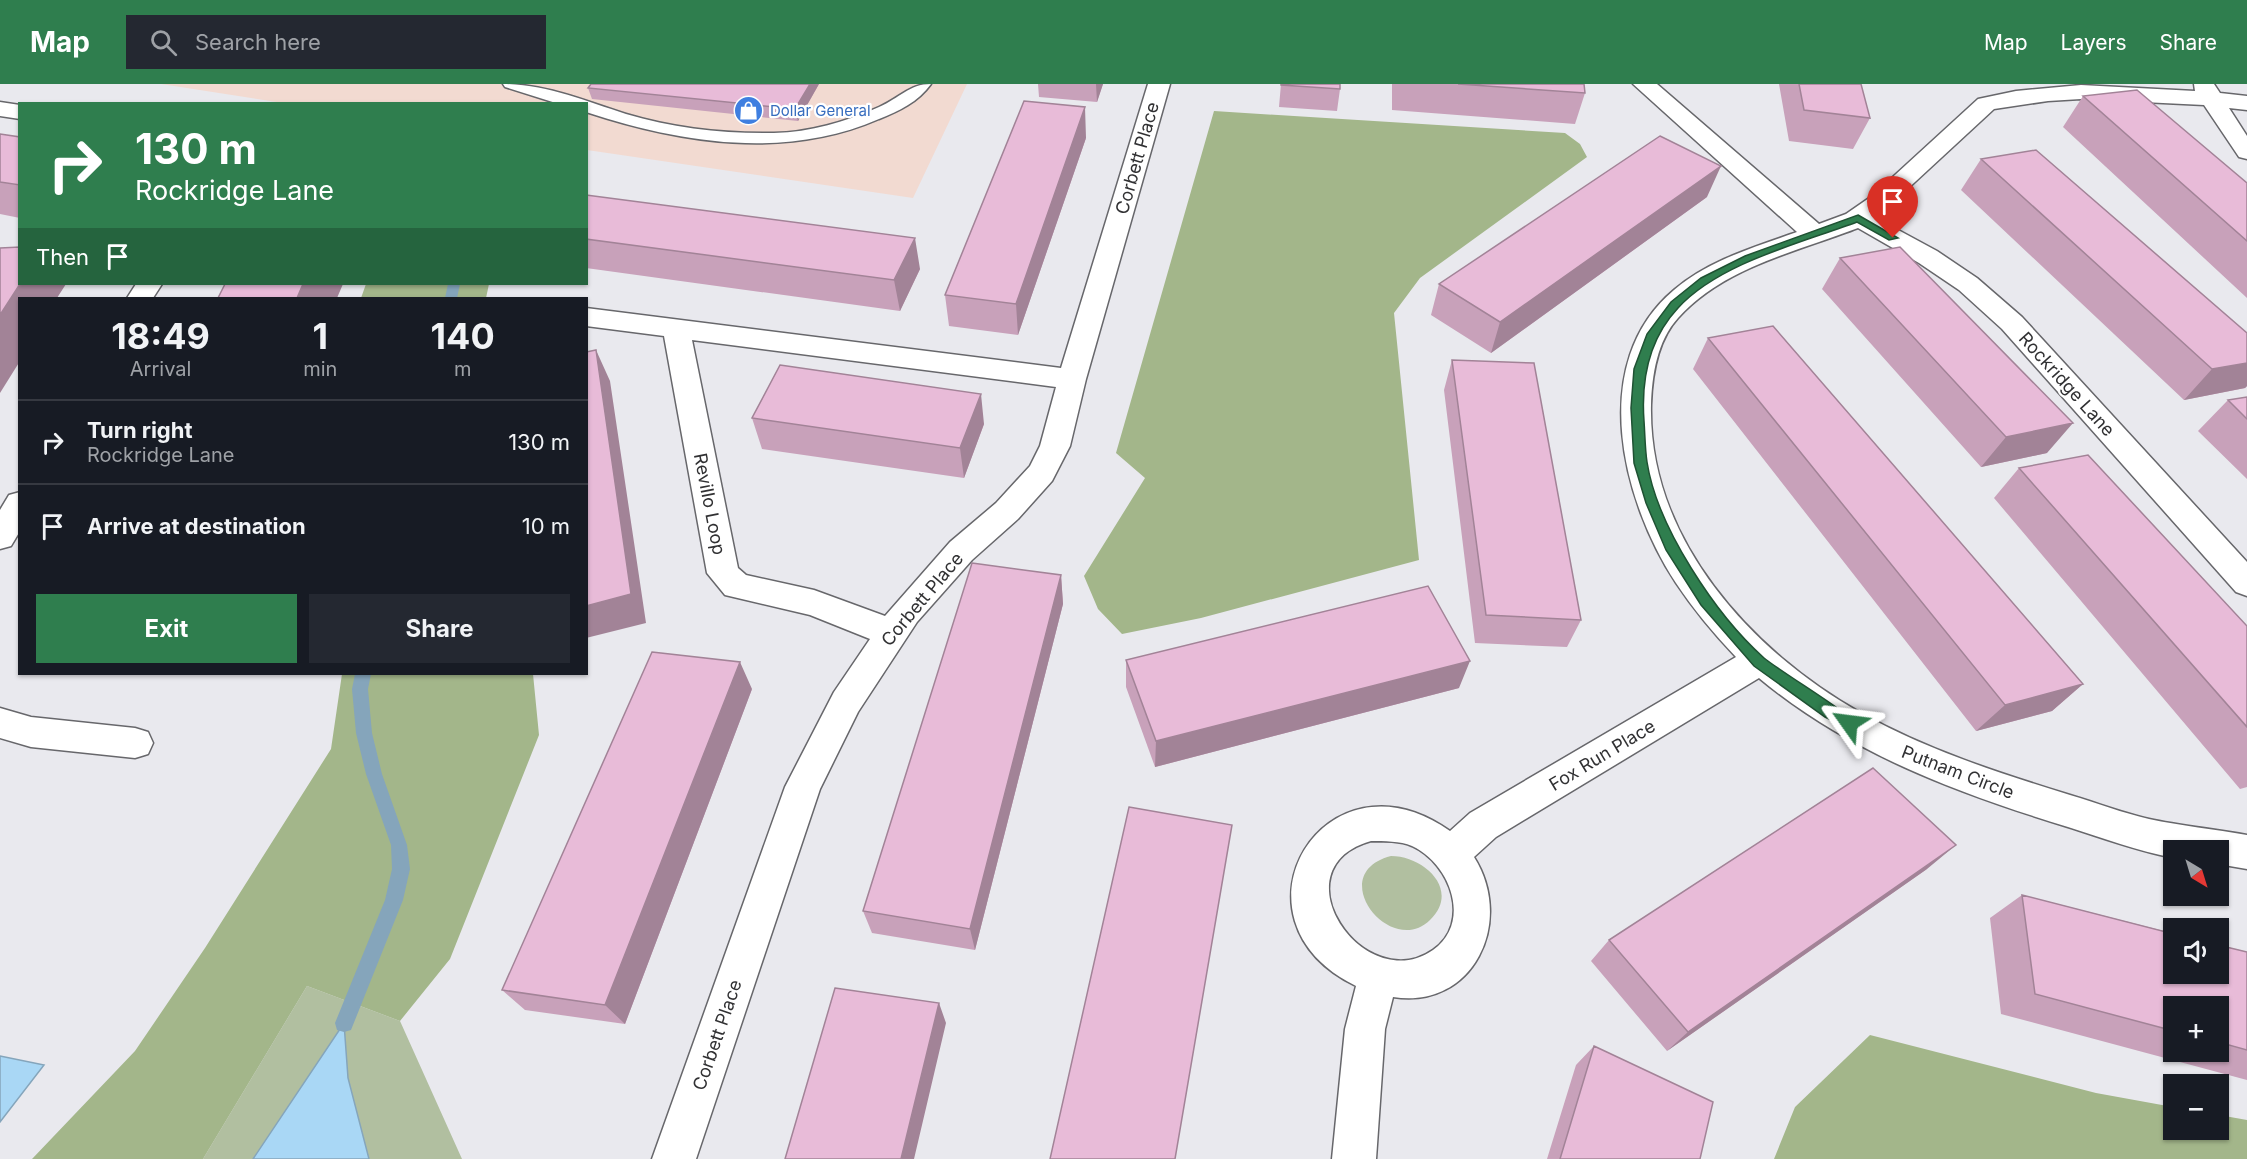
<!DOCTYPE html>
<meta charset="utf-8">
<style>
body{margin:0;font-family:Inter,sans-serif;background:#242831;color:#f1f3f6;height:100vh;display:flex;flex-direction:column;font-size:22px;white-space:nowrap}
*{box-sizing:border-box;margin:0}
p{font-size:20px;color:#9ea1a6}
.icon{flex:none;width:33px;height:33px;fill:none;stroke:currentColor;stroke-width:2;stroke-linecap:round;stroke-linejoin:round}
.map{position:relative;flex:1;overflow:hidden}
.details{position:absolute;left:18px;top:213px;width:570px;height:378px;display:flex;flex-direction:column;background:#171b24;border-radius:0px;box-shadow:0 2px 4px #0004}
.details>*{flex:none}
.banner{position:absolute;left:18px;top:18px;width:570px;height:183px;border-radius:0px;box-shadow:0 2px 4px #0004;background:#2f7e4e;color:#fff;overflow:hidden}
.needle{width:39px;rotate:142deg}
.buttons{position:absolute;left:2163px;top:756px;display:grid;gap:12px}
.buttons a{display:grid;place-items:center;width:66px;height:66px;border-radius:0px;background:#171b24;box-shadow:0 2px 4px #0004;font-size:30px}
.pin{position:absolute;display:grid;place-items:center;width:51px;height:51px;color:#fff;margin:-62px -26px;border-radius:50% 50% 50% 0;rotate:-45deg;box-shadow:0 0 6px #0007}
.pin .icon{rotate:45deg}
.me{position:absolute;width:66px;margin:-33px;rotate:301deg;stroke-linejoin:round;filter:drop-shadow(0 0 4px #0008)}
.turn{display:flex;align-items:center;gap:21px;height:126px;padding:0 18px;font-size:27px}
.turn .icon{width:78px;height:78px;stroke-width:2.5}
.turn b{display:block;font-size:42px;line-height:51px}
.then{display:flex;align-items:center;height:57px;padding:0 18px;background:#0003;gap:12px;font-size:22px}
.eta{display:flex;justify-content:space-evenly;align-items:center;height:102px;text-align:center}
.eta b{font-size:36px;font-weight:700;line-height:42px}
.button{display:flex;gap:12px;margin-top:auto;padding:12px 18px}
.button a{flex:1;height:69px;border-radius:0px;background:#2f7e4e;color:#fff;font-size:24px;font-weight:700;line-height:69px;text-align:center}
.button a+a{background:#242831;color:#f1f3f6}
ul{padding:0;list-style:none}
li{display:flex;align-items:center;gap:18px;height:84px;padding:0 18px;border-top:2px solid #363941}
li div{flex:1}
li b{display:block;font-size:22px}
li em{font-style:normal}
header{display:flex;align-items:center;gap:36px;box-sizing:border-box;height:84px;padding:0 30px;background:#2f7e4e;color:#fff}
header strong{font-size:28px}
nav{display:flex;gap:33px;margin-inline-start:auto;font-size:21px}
.search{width:420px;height:54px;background:#242831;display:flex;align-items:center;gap:15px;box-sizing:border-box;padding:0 21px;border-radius:0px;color:#9ea1a6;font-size:22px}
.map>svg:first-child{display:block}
.commercial{fill:#f2dad1}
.green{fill:#b1bfa0}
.forest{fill:#a3b68a}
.water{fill:#a9d7f5;stroke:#85a5bb;stroke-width:1.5}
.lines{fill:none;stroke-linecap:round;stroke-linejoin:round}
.stream{fill:#85a5bb;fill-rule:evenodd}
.service-casing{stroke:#67676b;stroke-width:3}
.minor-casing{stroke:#67676b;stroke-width:3}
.service{fill:#fff;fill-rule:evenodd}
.minor{fill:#fff;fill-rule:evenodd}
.wall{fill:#c8a1ba;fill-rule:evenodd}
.shaded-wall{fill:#a28397}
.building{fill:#e8bbd8;stroke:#a28397;stroke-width:1.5}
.route{fill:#2f7e4e;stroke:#1f5233;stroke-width:1.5}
.labels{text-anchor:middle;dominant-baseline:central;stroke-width:4.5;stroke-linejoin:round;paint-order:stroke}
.far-shop-label{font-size:15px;fill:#366cbe;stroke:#fff;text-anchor:start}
.street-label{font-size:18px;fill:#313133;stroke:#fff}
</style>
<header>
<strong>Map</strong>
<div class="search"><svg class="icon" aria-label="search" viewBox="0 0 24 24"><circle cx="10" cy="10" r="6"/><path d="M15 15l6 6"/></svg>Search here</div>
<nav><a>Map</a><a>Layers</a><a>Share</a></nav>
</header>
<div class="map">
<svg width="2247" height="1075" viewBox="0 0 2247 1075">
<rect width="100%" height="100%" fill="#e9e9ee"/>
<!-- commercial -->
<path class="commercial" d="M161,0H967L913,114L587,66L586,20L283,19Z"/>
<!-- green -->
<path class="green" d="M1391,772C1424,772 1461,806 1430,836C1391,875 1323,790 1391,772Z
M307,902L400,937L462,1075H203Z"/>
<!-- forest -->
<path class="forest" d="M1214,27L1565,49L1580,60L1587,73L1420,194L1394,229L1419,476L1201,534L1122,550L1098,525L1084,492L1145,394L1116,369Z
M366,200H489L486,214H361Z
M342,590H533L539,651L450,875L400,937L307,902L203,1075H32L135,967L205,864L331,665Z
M1870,951L2096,1009L2173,1023L2174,1046H2218L2219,1031L2247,1036V1075H1774L1795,1023Z"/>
<!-- water -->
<path class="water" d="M344,939L348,994L369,1075H253Z
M0,972L44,981L0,1038Z"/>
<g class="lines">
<!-- stream -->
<path class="stream" d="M448,200H460L457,214H445Z
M355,590H371L368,605L372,649L382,690L407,761L410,785L403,816L351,946L344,948L337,946L335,939L385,816L392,785L391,761L366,690L356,649L352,605Z"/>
<defs>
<path id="service" d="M503,0C546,0 585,17 626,30C673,44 724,50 774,49C811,48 845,38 879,23C900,14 909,0 931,0C918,18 899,27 879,35C785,76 680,59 586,28V20H559L505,3Z"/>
<path id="minor" d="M1148,0H1170L1086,295L1070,362L1052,397L1018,435L972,476L917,538L858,628L820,705L696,1075H652L785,703L834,608L870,555L810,531L725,511L707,489L664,252L586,242V224L1061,284ZM692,256L1056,303L1040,362L1030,382L996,419L950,458L885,532L814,506L746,491L738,484Z
M1633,0H1657L1819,140L1846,130L1872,112L1978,15L2016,7L2081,1L2195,7L2194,0H2214L2220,9L2247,12V26L2229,24L2247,52V75L2239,73L2204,21L2081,15L2048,17L1994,25L1876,134L1937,167L1977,194L2022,233L2247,478V512L2236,508L2002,245L1959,206L1919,179L1858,144C1796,168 1724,183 1678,234C1657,257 1652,291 1651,321C1648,455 1751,567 1861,629C1927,666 1999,689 2070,711C2097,719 2123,729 2149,735C2181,742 2215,745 2247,751V785L2218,780V766H2174V774C2137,767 2103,754 2068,743C1957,709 1849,669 1759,594L1496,753L1474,773C1515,838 1473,926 1393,913L1385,945L1376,1075H1332L1345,945L1356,902C1218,835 1325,658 1450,747L1470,729L1736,573C1714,550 1694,526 1676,499C1622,417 1587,279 1674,206C1709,176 1755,163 1797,148ZM1371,757C1384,757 1400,757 1412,762C1451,780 1472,839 1433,866C1364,914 1275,784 1371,757Z
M0,18L20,21V35L0,32Z
M136,200H162L153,214H127Z
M20,408V447L11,462L0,465V426L9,411Z
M0,624L31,633L135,644L148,648L153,659L148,670L135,674L31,663L0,654Z"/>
</defs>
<!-- service casing -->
<use href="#service" class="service-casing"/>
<!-- minor casing -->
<use href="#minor" class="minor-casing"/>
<!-- service -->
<use href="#service" class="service"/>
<!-- minor -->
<use href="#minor" class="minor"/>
</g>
<!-- wall -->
<path class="wall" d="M819,0L798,37L592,15L588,4Z
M1038,0H1103L1097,18L1039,13Z
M1281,0L1340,5L1337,27L1279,23Z
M1392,0H1584L1585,9L1575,40L1392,26Z
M1779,0H1861L1870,34L1853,65L1789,57Z
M2083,12L2247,99V214L2063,43Z
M0,50L20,53V134L0,130Z
M1086,54L1018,251L949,242L945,211Z
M1981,75L2247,249V302L2245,304L2184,316L1961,106Z
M586,111L920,185L900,227L586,184Z
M1707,113L1491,269L1431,231L1439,200Z
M1840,174L2047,369L1981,383L1822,205Z
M1708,254L2083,600L2052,627L1976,647L1693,285Z
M1452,276L1581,536L1567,563L1475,559L1444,306Z
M2247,313V395L2198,347L2228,316Z
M752,334L984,340L964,394L762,365Z
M2019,384L2247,542V703L2240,705L1994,414Z
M1061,491L1063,520L975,866L872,849L863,827Z
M1126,576L1459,604L1155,683L1126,603Z
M752,605L625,940L525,926L502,906Z
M1927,785L1667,967L1591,877L1609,856Z
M2022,811L2247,868V996L2001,930L1990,834ZM2174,922H2218V968H2174Z
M1594,962L1700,1075H1547L1576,981Z"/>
<!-- shaded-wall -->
<path class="shaded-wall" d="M810,0H819L798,37L795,25Z
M1096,0H1103L1097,18Z
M1085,23L1086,54L1018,251L1016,220Z
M1721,82L1707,113L1491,269L1500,238Z
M915,154L920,185L900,227L894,196Z
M20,200H66L57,214H20V277L0,309V231Z
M303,200H343L337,214H297Z
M596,266L610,297L646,539L586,554V522Z
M2247,279V302L2245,304L2184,316L2212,285Z
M981,310L984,340L964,394L960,364Z
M2073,339L2047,369L1981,383L2006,353Z
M1061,491L1063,520L975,866L970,845Z
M1470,577L1459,604L1155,683L1156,657Z
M740,578L752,605L625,940L605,921Z
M2083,600L2052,627L1976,647L2005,621Z
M1956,761L1927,785L1667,967L1688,948Z
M939,919L946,939L914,1075H901Z"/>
<!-- building -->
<path class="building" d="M591,0H810L795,25L588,4Z
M1281,0H1340V5L1281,1Z
M1458,0H1584L1585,9Z
M1799,0H1861L1870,34L1804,26Z
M2137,6L2247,99V157L2083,12Z
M1024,17L1085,23L1016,220L945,211Z
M0,50L20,53V101L0,98Z
M1660,52L1721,82L1500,238L1439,200Z
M2036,66L2247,249V279L2212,285L1981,75Z
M586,111L915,154L894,196L586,155Z
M20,163V200L0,231V164Z
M1900,163L2073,339L2006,353L1840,174Z
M225,200H303L297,214H218Z
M1773,242L2083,600L2005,621L1708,254Z
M596,266L631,510L586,522V268Z
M1452,276L1534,279L1581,536L1486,531Z
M780,281L981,310L960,364L752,334Z
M2247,313V335L2228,316Z
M2088,371L2247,542V643L2019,384Z
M972,479L1061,491L970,845L863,827Z
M1428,502L1470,577L1156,657L1126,576Z
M652,568L740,578L605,921L502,906Z
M1873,684L1956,761L1688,948L1609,856Z
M1129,723L1232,741L1175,1075H1050Z
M2022,811L2174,850V890H2218V861L2247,868V966L2218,958V922H2174V947L2035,910Z
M835,904L939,919L901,1075H785Z
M1594,962L1713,1018L1700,1075H1560Z"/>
<!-- route -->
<path class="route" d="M1858,131L1898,154L1889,156L1857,138C1801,159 1719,179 1678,224C1649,255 1641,296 1644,337C1645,351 1645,365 1647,378C1657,443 1716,531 1764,574C1778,586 1852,631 1856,639L1854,644L1849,645L1825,633L1754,582L1701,521L1666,466L1646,419L1634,379L1631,324L1634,285L1647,250L1671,218L1701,194L1745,172Z"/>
<!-- icons -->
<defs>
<symbol id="shop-disc" viewBox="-11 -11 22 22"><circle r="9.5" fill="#3f7fe0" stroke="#fff"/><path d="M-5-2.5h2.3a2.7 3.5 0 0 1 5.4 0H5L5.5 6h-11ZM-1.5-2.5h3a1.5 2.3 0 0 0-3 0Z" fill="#fff"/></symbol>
</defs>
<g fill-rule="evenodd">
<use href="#shop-disc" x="732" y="10" width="33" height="33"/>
</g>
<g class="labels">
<!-- far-shop labels -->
<g class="far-shop-label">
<text x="770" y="26">Dollar General</text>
</g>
<!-- street labels -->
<g class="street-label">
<text transform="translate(1137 74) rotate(-74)">Corbett Place</text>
<text transform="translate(2067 300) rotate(48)">Rockridge Lane</text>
<text transform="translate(710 420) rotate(79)">Revillo Loop</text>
<text transform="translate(922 515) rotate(-50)">Corbett Place</text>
<text transform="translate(1602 671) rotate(-31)">Fox Run Place</text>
<text transform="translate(1958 688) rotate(21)">Putnam Circle</text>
<text transform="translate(717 951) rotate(-71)">Corbett Place</text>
</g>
</g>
</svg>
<div class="buttons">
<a><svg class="needle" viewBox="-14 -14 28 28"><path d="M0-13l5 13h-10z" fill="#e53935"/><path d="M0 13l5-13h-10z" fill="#9ea1a6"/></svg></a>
<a><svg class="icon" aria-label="sound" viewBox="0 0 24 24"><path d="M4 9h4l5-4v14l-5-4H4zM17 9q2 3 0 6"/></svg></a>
<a>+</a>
<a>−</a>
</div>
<div class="pin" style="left:1893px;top:154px;background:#d93025"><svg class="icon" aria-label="arrive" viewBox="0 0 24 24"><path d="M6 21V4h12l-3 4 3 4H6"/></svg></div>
<svg class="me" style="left:1849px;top:639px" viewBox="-20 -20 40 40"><path d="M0-17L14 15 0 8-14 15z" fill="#2f7e4e" stroke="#fff" stroke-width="4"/></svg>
<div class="banner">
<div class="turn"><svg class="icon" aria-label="right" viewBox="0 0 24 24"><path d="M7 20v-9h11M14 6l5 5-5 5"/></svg><div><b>130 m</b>Rockridge Lane</div></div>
<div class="then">Then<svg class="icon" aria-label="arrive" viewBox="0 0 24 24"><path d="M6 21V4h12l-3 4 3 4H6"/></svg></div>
</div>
<section class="details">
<div class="eta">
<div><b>18:49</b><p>Arrival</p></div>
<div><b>1</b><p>min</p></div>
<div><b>140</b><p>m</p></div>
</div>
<ul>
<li><svg class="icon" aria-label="right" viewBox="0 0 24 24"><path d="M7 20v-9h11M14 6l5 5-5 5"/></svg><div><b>Turn right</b><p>Rockridge Lane</p></div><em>130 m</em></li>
<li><svg class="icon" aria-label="arrive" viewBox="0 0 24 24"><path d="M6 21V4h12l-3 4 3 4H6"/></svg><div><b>Arrive at destination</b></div><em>10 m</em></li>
</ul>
<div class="button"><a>Exit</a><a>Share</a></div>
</section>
</div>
